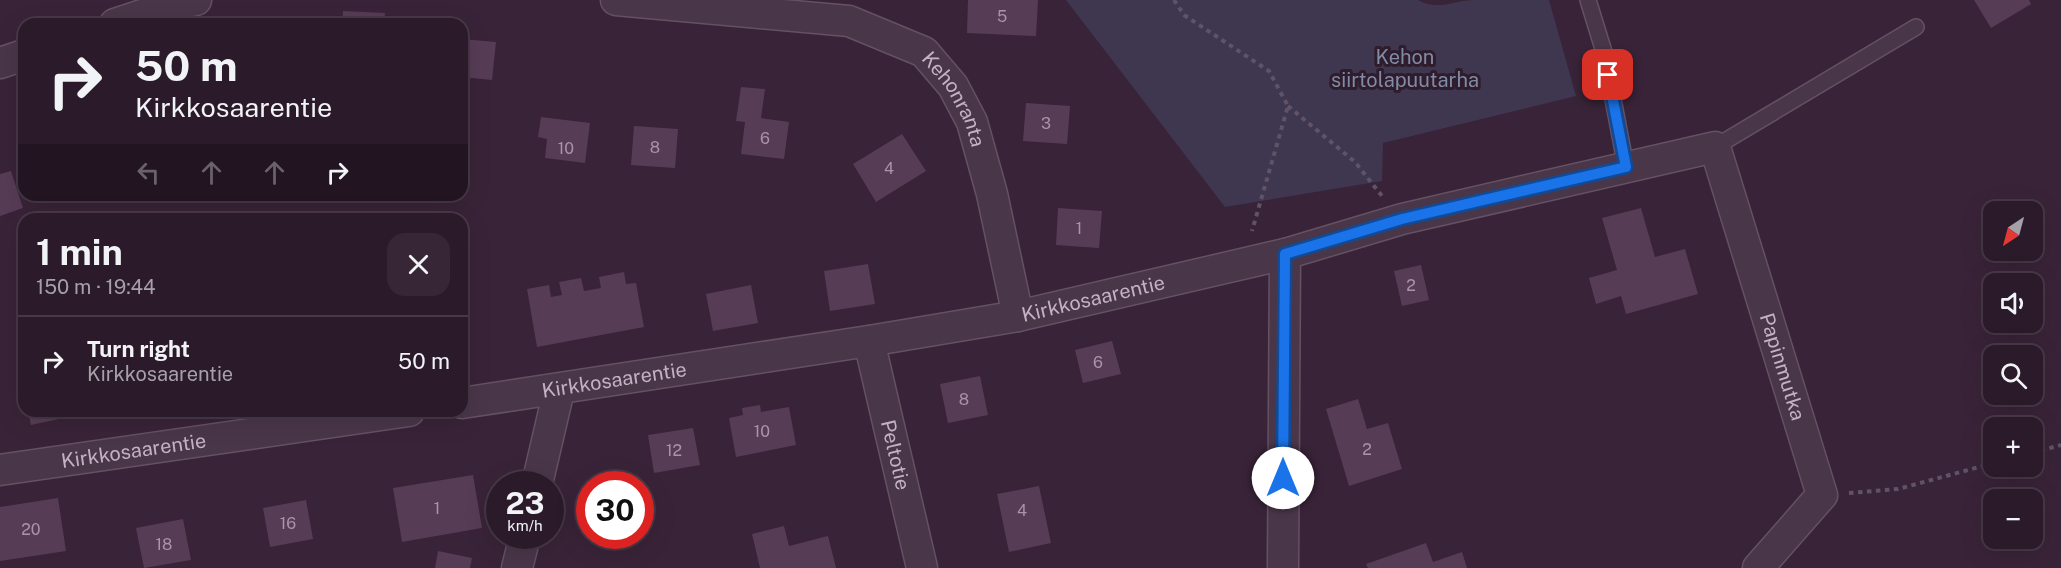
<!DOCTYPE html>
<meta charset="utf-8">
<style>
body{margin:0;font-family:"Public Sans",sans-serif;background:#372736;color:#f1f3f6;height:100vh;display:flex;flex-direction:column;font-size:22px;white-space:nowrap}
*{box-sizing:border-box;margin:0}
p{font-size:20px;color:#a6a1a8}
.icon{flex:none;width:33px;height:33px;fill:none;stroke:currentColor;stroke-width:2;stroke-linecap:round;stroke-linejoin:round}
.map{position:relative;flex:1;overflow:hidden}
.sheet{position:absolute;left:18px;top:213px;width:450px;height:204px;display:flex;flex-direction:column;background:#2b1a2a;border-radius:18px;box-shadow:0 6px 24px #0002,0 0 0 2px #473847}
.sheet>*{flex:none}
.top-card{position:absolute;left:18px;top:18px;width:450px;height:183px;border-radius:18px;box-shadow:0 6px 24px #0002,0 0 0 2px #473847;background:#2b1a2a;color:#f1f3f6;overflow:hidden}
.needle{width:39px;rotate:216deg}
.buttons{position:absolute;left:1983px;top:201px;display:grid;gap:12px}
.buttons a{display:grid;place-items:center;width:60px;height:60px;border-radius:12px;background:#2b1a2a;box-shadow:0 6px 24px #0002,0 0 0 2px #473847;font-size:30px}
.speed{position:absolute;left:486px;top:471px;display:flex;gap:12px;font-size:30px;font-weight:700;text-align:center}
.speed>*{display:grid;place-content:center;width:78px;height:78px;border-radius:50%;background:#2b1a2a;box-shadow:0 6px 24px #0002,0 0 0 2px #473847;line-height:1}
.speed small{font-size:15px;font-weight:400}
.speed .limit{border:9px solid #d22;background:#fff;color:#111}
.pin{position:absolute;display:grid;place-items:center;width:51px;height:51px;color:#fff;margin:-26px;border-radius:12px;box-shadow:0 3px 9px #0006}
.me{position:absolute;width:66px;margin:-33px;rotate:0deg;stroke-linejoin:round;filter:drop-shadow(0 0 4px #0008)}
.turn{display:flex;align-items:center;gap:21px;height:126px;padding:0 18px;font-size:27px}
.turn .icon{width:78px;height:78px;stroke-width:2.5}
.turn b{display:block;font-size:42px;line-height:51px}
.lanes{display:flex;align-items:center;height:57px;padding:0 18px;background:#0003;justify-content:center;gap:30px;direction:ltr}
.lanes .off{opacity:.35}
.round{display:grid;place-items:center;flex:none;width:63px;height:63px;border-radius:18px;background:#372736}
.headline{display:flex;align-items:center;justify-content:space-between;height:102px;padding:0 18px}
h1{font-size:36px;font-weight:700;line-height:45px}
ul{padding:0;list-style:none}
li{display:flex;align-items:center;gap:18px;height:90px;padding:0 18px;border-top:2px solid #473847}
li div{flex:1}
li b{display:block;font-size:22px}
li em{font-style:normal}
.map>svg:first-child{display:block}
.green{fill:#3e374f}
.building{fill:#573c55}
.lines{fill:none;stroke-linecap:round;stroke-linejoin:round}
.lane-casing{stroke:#655163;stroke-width:18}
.street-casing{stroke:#655163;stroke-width:33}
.path{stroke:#605267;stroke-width:4;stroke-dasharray:4.5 4.5;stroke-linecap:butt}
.lane{stroke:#4a3649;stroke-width:15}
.street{stroke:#4a3649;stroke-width:30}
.route-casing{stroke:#114b97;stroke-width:15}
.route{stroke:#1a73e8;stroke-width:10}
.labels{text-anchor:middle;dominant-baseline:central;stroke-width:6;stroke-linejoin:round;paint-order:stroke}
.number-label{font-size:16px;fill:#aa94a8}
.park-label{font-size:20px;fill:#808ba6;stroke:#2f1c2d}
.street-label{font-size:20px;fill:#c6b1c4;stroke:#2f1c2d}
</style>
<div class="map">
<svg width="2061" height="568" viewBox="0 0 2061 568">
<rect width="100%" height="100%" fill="#392338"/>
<!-- green -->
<path class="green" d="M1066,0H1418C1438,11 1452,1 1473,0C1498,0 1524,0 1549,0L1576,96L1383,143L1382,181L1225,207Z"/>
<!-- building -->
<path class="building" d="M968,0H1038L1036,36L967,33Z
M1974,0H2029L2031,4L1991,28Z
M343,11L385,13L384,24H342Z
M462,39L496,42L492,80L462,77Z
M741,87L765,89L761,118L789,122L784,159L741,154L745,122L736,121Z
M1026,103L1070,106L1067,144L1023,141Z
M541,117L590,123L585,163L545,158L547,139L538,137Z
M634,126L678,129L675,168L631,165Z
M902,134L926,171L876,202L853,164Z
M11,171L23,208L0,216V174Z
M1058,208L1102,211L1099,248L1056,245Z
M1641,208L1655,257L1685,249L1698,294L1626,314L1621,296L1596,304L1589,278L1617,270L1602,218Z
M868,264L875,304L830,311L824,271Z
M1421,265L1429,300L1402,306L1394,271Z
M624,272L626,284L636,283L644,327L537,347L527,289L549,285L551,297L562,295L559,282L581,278L584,291L601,288L599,277Z
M751,285L758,323L713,331L706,294Z
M1112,341L1121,374L1083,383L1075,350Z
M980,376L988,415L948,423L940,384Z
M1358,399L1367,429L1388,423L1402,469L1349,486L1326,409Z
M760,405L761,412L789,407L796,445L736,457L729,418L743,415L742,408Z
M28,411H67L68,417L31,425Z
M693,428L700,465L654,473L648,435Z
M473,475L482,528L402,542L393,488Z
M1039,486L1051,543L1009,552L997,494Z
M58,498L66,551L0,561V507Z
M306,500L313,539L270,547L263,508Z
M183,519L191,560L144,568L136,528Z
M784,526L789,546L828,536L836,568H760L752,534Z
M1426,543L1433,562L1462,552L1467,568H1368L1366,564Z
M438,551L472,558L470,568H435Z"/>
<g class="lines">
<defs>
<path id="lane" d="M1588,0L1604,52L1626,167
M1715,147L1916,27"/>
<g id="street">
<path id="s1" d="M616,0L849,21L924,52L953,86L972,122L992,194L1018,316"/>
<path d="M115,24L166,7L196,0"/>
<path d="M0,63L24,55"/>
<path id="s2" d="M869,341L922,568"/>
<path id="s3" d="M462,403L869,341L1018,316L1285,254L1402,219L1715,147L1822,495L1758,568"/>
<path id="s4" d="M0,470L409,411"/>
<path d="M537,484L559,390"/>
<path d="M517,568L525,536"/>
<path d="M1283,568L1285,254"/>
</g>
</defs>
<!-- lane casing -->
<use href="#lane" class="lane-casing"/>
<!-- street casing -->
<use href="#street" class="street-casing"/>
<!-- path -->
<path class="path" d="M1174,0L1184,15L1269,71L1288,106L1252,231
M1288,106L1355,162L1382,196
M2032,453L2061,445
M1849,493L1898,489L1994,463"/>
<!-- lane -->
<use href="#lane" class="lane"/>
<!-- street -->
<use href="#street" class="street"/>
</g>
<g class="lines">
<defs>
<path id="route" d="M1283,478L1285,254L1402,219L1626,167L1608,75"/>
</defs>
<!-- route casing -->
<use href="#route" class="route-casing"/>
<!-- route -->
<use href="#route" class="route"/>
</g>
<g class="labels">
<!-- number labels -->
<g class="number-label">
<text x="1002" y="16">5</text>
<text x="1046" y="123">3</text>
<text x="765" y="138">6</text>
<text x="655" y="147">8</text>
<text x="566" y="148">10</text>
<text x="889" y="168">4</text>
<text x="1079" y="228">1</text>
<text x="1411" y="285">2</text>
<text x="1098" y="362">6</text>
<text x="964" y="399">8</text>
<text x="762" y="431">10</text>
<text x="1367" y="449">2</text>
<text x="674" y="450">12</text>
<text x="437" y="508">1</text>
<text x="1022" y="510">4</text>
<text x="288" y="523">16</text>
<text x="31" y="529">20</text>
<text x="164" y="544">18</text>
</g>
<!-- park labels -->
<g class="park-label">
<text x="1405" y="57">Kehon<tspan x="1405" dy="23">siirtolapuutarha</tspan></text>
</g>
<!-- street labels -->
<g class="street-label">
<text stroke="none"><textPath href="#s1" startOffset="372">Kehonranta</textPath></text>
<text stroke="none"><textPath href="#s3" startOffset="640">Kirkkosaarentie</textPath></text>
<text stroke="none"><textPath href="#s3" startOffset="1510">Papinmutka</textPath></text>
<text stroke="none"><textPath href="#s3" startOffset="154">Kirkkosaarentie</textPath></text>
<text stroke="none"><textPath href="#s4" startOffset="135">Kirkkosaarentie</textPath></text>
<text stroke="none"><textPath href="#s2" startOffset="117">Peltotie</textPath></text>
</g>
</g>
</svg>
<div class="buttons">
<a><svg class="needle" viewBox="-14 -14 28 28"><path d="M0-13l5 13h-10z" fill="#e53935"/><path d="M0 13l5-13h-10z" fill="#a6a1a8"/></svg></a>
<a><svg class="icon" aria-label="sound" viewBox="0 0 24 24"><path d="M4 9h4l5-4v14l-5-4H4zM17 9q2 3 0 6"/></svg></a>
<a><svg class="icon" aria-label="search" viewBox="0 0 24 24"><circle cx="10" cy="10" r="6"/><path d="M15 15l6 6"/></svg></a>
<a>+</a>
<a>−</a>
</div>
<div class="speed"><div>23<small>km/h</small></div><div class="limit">30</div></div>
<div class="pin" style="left:1608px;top:75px;background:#d93025"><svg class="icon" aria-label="arrive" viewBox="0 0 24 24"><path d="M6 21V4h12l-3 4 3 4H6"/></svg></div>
<svg class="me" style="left:1283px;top:478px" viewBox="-20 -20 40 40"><circle r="19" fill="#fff"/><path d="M0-13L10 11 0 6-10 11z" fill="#1a73e8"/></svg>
<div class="top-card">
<div class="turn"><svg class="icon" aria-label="right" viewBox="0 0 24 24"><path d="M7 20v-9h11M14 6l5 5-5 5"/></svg><div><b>50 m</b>Kirkkosaarentie</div></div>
<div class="lanes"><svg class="icon off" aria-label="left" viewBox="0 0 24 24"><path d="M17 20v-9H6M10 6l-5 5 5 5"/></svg><svg class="icon off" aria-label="ahead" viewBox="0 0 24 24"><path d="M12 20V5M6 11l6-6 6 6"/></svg><svg class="icon off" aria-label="ahead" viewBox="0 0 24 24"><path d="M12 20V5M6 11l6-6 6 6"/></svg><svg class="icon" aria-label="right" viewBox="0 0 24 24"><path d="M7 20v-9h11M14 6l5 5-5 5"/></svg></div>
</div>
<section class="sheet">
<div class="headline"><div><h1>1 min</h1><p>150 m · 19:44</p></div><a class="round"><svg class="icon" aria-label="close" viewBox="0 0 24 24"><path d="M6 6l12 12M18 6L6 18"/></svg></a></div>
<ul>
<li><svg class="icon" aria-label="right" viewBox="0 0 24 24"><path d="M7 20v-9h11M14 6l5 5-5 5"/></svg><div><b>Turn right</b><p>Kirkkosaarentie</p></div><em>50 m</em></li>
</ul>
</section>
</div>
